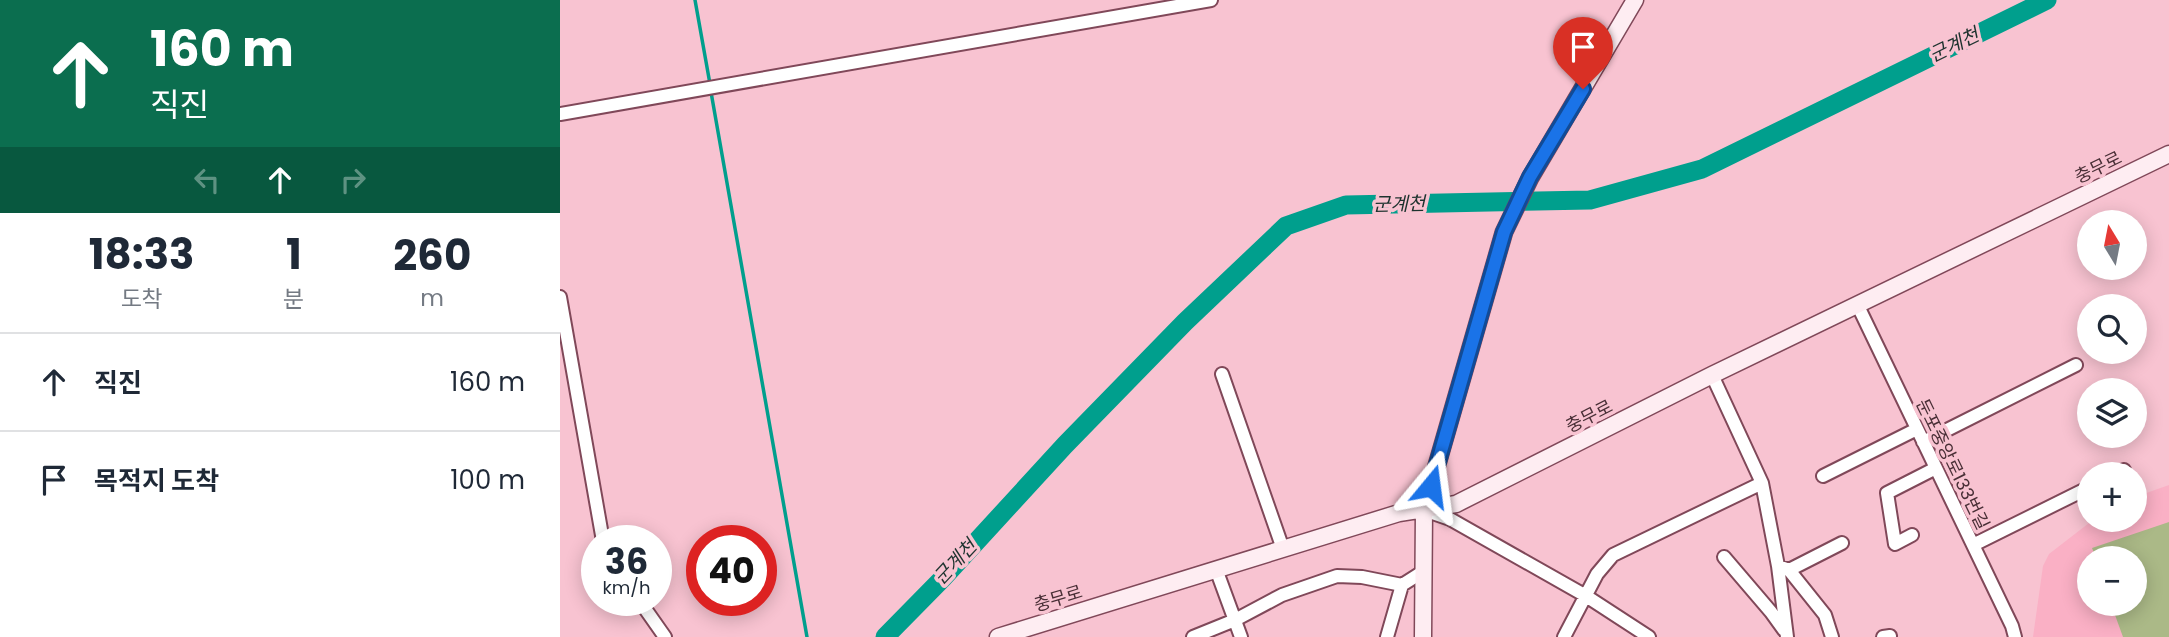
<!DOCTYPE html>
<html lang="ko">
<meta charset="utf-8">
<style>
body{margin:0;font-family:Poppins,"Noto Sans KR",sans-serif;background:#f2f2f3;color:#1f2937;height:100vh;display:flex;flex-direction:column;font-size:26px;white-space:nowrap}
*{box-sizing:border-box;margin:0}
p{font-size:23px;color:#747a83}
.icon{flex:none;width:38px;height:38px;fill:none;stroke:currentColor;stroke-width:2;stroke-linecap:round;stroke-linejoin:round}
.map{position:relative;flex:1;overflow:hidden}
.drawer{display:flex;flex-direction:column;background:#fff;width:560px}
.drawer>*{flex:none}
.top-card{background:#0b6e4f;color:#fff;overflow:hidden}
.needle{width:46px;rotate:350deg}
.tools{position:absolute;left:1517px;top:210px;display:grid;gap:14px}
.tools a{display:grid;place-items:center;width:70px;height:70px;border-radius:50%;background:#fff;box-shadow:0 4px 18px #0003;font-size:35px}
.speed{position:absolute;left:21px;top:525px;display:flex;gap:14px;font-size:35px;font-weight:700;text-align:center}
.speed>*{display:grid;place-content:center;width:91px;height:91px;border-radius:50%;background:#fff;box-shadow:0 4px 18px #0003;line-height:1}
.speed small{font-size:18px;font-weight:400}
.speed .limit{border:10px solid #d22;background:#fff;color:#111}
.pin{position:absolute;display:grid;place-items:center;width:60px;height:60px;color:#fff;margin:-72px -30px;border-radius:50% 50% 50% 0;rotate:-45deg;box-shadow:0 0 7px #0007}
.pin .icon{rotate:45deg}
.me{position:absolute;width:77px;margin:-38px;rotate:16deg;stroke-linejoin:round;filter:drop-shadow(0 0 5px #0008)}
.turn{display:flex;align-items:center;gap:24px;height:147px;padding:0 35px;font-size:32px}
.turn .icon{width:91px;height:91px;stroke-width:2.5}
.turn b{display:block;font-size:49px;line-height:60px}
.lanes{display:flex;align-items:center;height:66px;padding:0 35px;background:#0003;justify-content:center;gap:35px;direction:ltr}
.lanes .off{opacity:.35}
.eta{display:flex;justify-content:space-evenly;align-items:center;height:119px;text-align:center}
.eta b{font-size:42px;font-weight:700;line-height:49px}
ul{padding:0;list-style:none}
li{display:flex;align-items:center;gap:21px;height:98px;padding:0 35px;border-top:2px solid #e0e1e3}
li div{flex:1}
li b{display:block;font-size:26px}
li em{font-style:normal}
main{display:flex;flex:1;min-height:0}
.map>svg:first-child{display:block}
.built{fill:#fab0c5;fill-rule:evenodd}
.green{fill:#abb987}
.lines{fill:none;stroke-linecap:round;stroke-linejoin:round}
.stream{stroke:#009f8d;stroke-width:3.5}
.river{stroke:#009f8d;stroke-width:19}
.street-casing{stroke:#804859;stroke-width:16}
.secondary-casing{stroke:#804859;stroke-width:19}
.street{stroke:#fff;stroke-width:12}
.secondary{stroke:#feedf2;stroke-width:16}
.route-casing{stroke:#114b97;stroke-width:18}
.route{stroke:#1a73e8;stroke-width:12}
.labels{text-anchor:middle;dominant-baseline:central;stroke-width:7;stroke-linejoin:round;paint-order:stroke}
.street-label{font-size:18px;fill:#492f36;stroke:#f8c3d1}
.water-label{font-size:19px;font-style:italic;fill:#1d322e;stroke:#f8c3d1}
</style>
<main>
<section class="drawer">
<div class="top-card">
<div class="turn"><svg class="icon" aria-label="ahead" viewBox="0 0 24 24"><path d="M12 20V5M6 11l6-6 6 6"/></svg><div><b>160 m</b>직진</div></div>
<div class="lanes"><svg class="icon off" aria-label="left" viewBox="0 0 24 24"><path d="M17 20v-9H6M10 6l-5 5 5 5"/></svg><svg class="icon" aria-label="ahead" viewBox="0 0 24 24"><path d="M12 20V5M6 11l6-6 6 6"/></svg><svg class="icon off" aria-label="right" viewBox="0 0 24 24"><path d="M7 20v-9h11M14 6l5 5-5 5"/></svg></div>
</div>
<div class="eta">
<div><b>18:33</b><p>도착</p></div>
<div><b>1</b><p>분</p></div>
<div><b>260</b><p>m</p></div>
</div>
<ul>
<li><svg class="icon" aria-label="ahead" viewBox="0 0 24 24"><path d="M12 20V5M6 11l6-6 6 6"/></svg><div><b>직진</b></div><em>160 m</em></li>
<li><svg class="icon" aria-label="arrive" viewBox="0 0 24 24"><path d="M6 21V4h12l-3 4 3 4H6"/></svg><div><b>목적지 도착</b></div><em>100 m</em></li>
</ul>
</section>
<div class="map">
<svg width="1609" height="637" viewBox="0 0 1609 637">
<rect width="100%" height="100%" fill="#f8c3d1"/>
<!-- built -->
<path class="built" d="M1609,485V637H1473L1483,566L1489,554L1533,520H1575V497ZM1530,558H1575V604H1530Z"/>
<!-- green -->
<path class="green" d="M1609,522V637H1563L1551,604H1575V558H1536L1532,548Z"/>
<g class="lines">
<!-- stream -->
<path class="stream" d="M135,0L150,84
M151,92L247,637"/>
<!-- river -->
<path class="river" d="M325,637L383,578L505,445L625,322L726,226L786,205L1030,200L1142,169L1487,0"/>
<defs>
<path id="street" d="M0,114L651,0
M0,297L43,541
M1298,306L1452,626L1455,637
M662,374L723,549
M1152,375L1202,483L1218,566L1227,637
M1363,442L1516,365
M1555,474L1564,470
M1263,476L1357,429
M864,510L890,519L1026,596L1089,637
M1352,535L1335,544L1327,493L1376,468
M1413,545L1530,487
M1164,557L1211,612L1224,630
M1218,566L1229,570L1265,615L1272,637
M656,569L681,637
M1229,570L1282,543
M79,600L105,637
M633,637L675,620L722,595L777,576L802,577L842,585
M827,637L842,585L864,571
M1004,637L1037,574L1053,555L1202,483
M1323,637L1330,636"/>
<path id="secondary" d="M438,637L839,513L896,504L1152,375L1609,154
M863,637L864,510L944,232L970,178L1075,0"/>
</defs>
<!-- street casing -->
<use href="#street" class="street-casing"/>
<!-- secondary casing -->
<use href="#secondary" class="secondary-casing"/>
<!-- street -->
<use href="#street" class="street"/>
<!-- secondary -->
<use href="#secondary" class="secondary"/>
</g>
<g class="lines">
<defs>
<path id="route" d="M871,486L944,232L970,177L1023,89"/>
</defs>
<!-- route casing -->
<use href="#route" class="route-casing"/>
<!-- route -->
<use href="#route" class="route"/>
</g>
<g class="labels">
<!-- street labels -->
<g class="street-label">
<text transform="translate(1538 167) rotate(-26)">충무로</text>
<text transform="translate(1029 416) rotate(-27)">충무로</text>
<text transform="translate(1393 464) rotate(64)">둔포중앙로133번길</text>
<text transform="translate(498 598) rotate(-17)">충무로</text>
</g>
<!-- water labels -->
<g class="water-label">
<text transform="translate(1394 45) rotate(-26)">군계천</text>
<text transform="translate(839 204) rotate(-1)">군계천</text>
<text transform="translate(395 562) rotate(-47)">군계천</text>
</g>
</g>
</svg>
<div class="tools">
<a><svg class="needle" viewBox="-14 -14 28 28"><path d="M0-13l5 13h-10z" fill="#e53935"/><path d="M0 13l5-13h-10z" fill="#747a83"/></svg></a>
<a><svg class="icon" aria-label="search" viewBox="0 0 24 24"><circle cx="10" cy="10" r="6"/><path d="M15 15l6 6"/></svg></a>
<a><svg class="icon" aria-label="layers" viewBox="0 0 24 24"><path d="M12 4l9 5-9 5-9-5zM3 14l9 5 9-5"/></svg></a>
<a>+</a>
<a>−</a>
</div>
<div class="speed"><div>36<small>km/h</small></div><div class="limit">40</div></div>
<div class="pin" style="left:1023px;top:89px;background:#d93025"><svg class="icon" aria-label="arrive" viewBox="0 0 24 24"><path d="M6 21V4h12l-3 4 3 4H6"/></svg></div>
<svg class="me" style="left:871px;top:486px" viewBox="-20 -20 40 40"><path d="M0-17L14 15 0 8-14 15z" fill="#1a73e8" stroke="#fff" stroke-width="4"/></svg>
</div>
</main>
